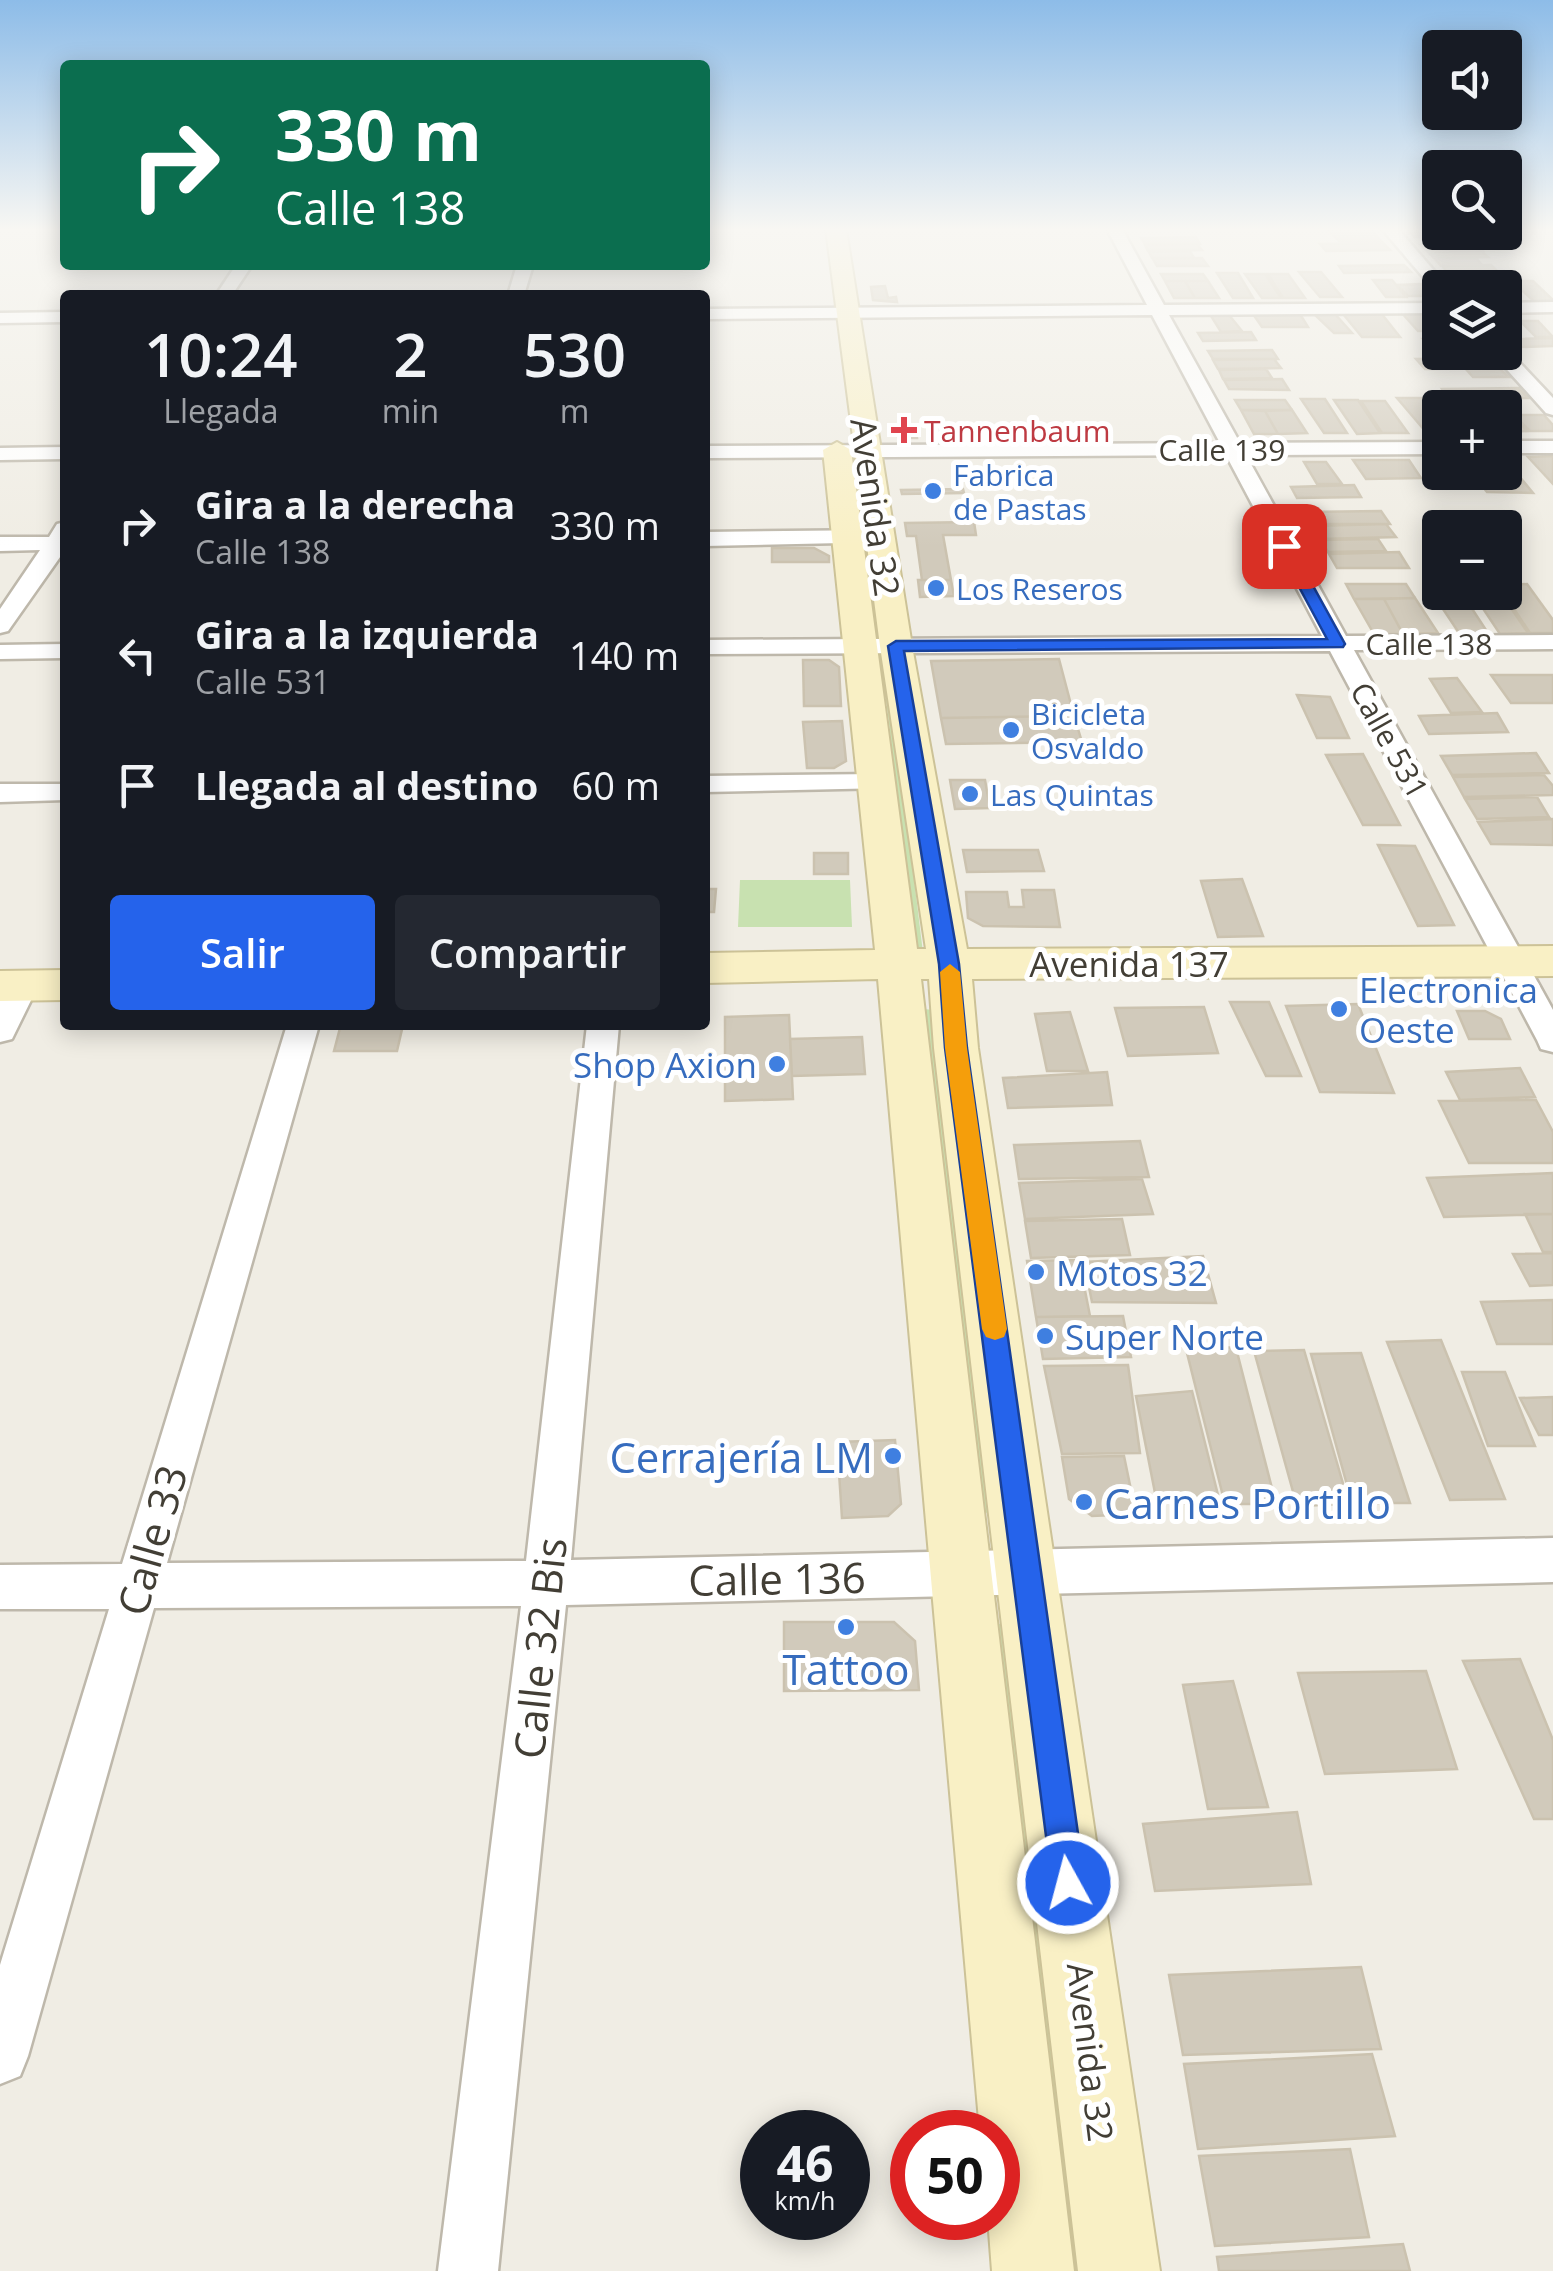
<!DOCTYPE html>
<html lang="es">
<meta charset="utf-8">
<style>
body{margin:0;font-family:"Open Sans",sans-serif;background:#242831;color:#f1f3f6;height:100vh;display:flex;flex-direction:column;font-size:38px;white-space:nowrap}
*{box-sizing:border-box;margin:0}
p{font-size:32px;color:#9ea1a6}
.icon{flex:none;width:55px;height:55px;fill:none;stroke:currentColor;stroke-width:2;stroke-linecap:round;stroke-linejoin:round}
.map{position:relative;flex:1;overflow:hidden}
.side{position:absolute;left:60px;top:290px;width:650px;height:740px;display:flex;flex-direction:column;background:#171b24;border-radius:10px;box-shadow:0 5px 25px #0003}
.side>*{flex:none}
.hud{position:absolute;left:60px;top:60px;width:650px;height:210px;border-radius:10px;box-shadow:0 5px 25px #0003;background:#0b6e4f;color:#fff;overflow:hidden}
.fabs{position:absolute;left:1422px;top:30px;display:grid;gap:20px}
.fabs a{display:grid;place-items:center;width:100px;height:100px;border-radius:10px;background:#171b24;box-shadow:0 5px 25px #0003;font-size:50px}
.speed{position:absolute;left:740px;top:2110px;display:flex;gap:20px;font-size:50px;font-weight:700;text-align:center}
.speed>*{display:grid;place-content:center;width:130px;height:130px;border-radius:50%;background:#171b24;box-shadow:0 5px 25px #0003;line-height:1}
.speed small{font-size:25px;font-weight:400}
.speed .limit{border:15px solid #d22;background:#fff;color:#111}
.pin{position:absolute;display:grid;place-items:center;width:85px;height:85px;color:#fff;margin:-42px;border-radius:20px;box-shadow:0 5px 15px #0006}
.me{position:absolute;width:110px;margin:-55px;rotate:353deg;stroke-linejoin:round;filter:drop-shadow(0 0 8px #0008)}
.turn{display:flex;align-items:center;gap:35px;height:210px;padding:0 50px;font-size:45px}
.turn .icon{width:130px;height:130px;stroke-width:2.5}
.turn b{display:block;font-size:70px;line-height:85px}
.eta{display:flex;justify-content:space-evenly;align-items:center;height:170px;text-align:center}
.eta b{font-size:60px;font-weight:600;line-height:70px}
.primary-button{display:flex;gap:20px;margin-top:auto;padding:20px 50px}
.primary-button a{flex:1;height:115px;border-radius:10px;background:#2563eb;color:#fff;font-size:40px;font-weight:600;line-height:115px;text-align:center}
.primary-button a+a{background:#242831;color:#f1f3f6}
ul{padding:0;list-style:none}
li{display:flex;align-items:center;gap:30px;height:130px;padding:0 50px}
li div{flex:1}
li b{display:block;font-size:38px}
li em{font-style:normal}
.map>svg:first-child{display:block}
.green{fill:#c8e1b0}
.building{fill:#d1cabb;stroke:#cbc2af;stroke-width:2.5}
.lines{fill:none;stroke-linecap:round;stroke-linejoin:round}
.street-casing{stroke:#beb8ab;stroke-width:5}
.secondary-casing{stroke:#ccc297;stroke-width:4}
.street{fill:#fff;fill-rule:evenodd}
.secondary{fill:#f9f0c5;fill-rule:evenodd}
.route{fill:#2563eb;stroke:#184099;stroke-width:2.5}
.slow{fill:#f59e0b}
.health-dot{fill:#e0444e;stroke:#fff;stroke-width:4}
.shop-dot{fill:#3f7fe0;stroke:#fff;stroke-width:4}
.labels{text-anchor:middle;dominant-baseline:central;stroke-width:10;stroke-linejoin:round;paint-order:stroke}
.far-health-label{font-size:30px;fill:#be3a42;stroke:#fff;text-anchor:start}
.far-street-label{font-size:30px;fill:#423e35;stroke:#fff}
.far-shop-label{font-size:30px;fill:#366cbe;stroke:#fff;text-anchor:start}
.street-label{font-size:35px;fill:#423e35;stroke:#fff}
.shop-label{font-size:35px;fill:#366cbe;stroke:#fff;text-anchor:start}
.near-shop-label{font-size:42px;fill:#366cbe;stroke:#fff;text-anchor:end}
.near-street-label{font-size:42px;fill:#423e35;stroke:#fff}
</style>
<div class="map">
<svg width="1553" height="2271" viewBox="0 0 1553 2271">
<rect width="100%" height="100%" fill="#f0ede4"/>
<!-- green -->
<path class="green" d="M882,665L888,666L924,961L917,960Z
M740,880H850L852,927H738Z
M924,1009L933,1010L994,1514L982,1512Z
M995,1624H1008L1089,2271H1072Z"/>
<!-- building -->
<path class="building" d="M1327,229H1370L1381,241H1339Z
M1409,231H1440L1460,237H1414Z
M1196,237L1200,244H1145L1141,238Z
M1383,243L1390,250L1326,251L1320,244Z
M1197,244L1202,250L1148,251L1145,245Z
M1477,244L1483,251H1427L1421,245Z
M1190,251L1194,258H1152L1149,252Z
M1481,251L1488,257L1434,258L1428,252Z
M1202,258L1208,266H1157L1153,259Z
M1476,258L1482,265L1441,266L1435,259Z
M1404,265L1411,272L1344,273L1339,266Z
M1491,265L1500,274L1448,273L1442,266Z
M1299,272H1321L1342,297H1320Z
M1217,273H1238L1253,298H1233Z
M1161,274H1203L1208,281H1165Z
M1245,274H1265L1281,298H1262Z
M1268,274H1288L1305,298H1283Z
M1373,280H1392L1406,297H1386Z
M1165,281H1185L1195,298H1174Z
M1185,281H1208L1219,298H1195Z
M1512,281H1533L1553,300V306H1539Z
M1456,282H1499L1506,289L1462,288Z
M1422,284L1433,296H1408L1397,285Z
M885,286L888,298L896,297L897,302L873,300L871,287Z
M1401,312H1440V331H1418Z
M1313,313H1334L1352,333H1334Z
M1381,313L1400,337H1362L1343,314Z
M1253,314H1300L1308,327H1262Z
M1229,315L1242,331L1221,332L1211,316Z
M1520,321H1538L1553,337H1536Z
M1251,332L1256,340L1203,341L1198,333Z
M1553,338V346L1521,347L1514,339Z
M1423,339H1440V352L1488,355H1438Z
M1272,350L1278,359H1213L1208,351Z
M1490,358L1499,368L1425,369L1416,359Z
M1274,359L1281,368L1218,369L1213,360Z
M1465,368H1499L1509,377H1473Z
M1266,369L1272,378L1223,379L1219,370Z
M1282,379L1289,390L1229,389L1224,380Z
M1519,388L1528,398L1449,399L1442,389Z
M1397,398H1423L1440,418V432H1426Z
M1301,399H1325L1347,433H1324Z
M1235,400H1285L1292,410H1241Z
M1334,400H1358L1380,433L1357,434Z
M1361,401H1385L1408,433H1382Z
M1507,408L1527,431L1505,432Z
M1241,410L1265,411L1278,434H1254Z
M1292,410L1307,433L1278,434L1265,411Z
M1514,415H1544L1553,425V431H1530Z
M891,425H915L917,438H901L893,434Z
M1553,456V484L1528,457Z
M1425,458H1440V472H1462L1474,486H1453Z
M1505,459L1533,493L1487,492L1471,472H1505Z
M1353,460H1409L1421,478L1366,479Z
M1304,462H1326L1342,484H1317Z
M1354,485L1361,497L1297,498L1291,487Z
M963,489L964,493L902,494L901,490Z
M1381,511L1390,524H1312L1305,512Z
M974,522L976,535H943L951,580H922L916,536H907L905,523Z
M1386,524L1396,537L1320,539L1313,526Z
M1378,539L1386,551L1328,552L1321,540Z
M772,548H814L829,556V562H772Z
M1399,552L1409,568H1337L1329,554Z
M918,580H951L954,596L920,597Z
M1425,582H1440V592H1461L1488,633H1459Z
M1346,584H1406L1415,598L1354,599Z
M1527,584L1553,620V633H1530L1503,592L1505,585Z
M1472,592H1500L1528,633L1500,634Z
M1415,598L1438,633L1403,634L1384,599Z
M1354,599H1384L1403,634H1374Z
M1059,659L1074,716L941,718L931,661Z
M803,660H829L839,667L841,706H804Z
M1491,675H1553V703H1511Z
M1457,678L1482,712L1451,713L1430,679Z
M1297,695L1330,697L1349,738H1317Z
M1497,713L1508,732L1429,734L1419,716Z
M1074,716L1082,742L946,744L941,718Z
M842,721L846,761L834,768H807L803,722Z
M1536,753L1549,773L1452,775L1441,756Z
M1363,754L1400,825H1363L1326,755Z
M1544,775L1553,786V795L1464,797L1453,777Z
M950,780H985L990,808L955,809Z
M1537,797L1549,817L1477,819L1465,799Z
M1553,819V845L1491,844L1478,822Z
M1378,845L1415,846L1454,925L1418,926Z
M963,850H1038L1044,871L967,872Z
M814,853H848V874H814Z
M1242,879L1263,936L1218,937L1201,881Z
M705,889H716L714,912H705Z
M1022,890H1054L1060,927L983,926L968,918L966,892H1007L1009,907H1024Z
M1230,1002H1269L1301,1076H1266Z
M1358,1004L1394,1093L1320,1092L1286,1006Z
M1204,1007L1218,1053L1128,1056L1115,1008Z
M1457,1011H1485L1501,1019L1510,1039H1469Z
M1070,1012L1088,1071H1047L1035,1014Z
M789,1015L793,1099L725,1101V1017Z
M346,1025H403L397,1051H334L340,1028Z
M862,1037L865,1074L792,1076L790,1039Z
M1520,1068L1535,1097L1460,1100L1446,1072Z
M1107,1072L1112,1105L1008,1108L1003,1078Z
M1536,1100L1553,1132V1163H1469L1439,1101Z
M1140,1141L1149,1177L1019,1179L1014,1145Z
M1553,1173V1214L1444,1217L1427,1178Z
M1142,1179L1153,1214L1025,1219L1019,1183Z
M1525,1214H1553V1252H1543Z
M1122,1219L1130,1255L1031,1258L1025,1221Z
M1553,1253V1285L1530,1286L1513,1254Z
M1203,1256L1216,1303L1092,1302L1084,1262Z
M1079,1260L1090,1316L1036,1317L1027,1261Z
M1553,1300V1344H1497L1481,1302Z
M1123,1316L1131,1357L1043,1359L1036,1317Z
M1441,1340L1505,1499L1450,1500L1387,1342Z
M1185,1345L1236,1348L1276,1504H1225Z
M1304,1350L1349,1504L1297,1506L1254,1351Z
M1361,1353L1410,1503H1352L1311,1354Z
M1128,1365L1140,1453L1062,1454L1044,1366Z
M1462,1372H1505L1535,1446H1488Z
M1192,1391L1220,1503H1157L1136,1396Z
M1553,1397V1435H1539L1520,1398Z
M895,1440L901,1504L888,1516L842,1518L837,1442Z
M1124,1456L1136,1514L1092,1516L1069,1499L1062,1457Z
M784,1622H894L915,1641L919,1690L784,1691Z
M1520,1659L1553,1740V1819H1534L1463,1661Z
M1426,1671L1457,1769L1325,1774L1298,1673Z
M1233,1681L1268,1807L1208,1809L1183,1685Z
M1297,1812L1311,1884L1155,1891L1143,1824Z
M1361,1967L1381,2049L1183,2055L1169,1975Z
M1372,2054L1395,2136L1198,2149L1184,2064Z
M1350,2149L1369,2237L1215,2246L1199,2156Z
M1403,2244L1410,2271H1219L1217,2257Z"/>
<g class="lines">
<defs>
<path id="street" d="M1107,229H1122L1164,305L1440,303V313L1169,315L1240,443L1440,442V454L1246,455L1346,636L1553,635V649L1354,650L1553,1010V1052L1541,1049L1537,1040L1330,651L705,654V640L1322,636L1226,455L705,458V446L1220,443L1152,315L705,319V309L1147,305Z
M1382,229H1398L1449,288L1435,291Z
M236,265H252L232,295H216Z
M517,265H533L524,295H508Z
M1553,302V312L1505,313V303Z
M65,312V322L0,323V313Z
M1506,348L1553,398V415L1546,413L1491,352H1505Z
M1505,441H1553V453H1505Z
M65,447V459L0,460V448Z
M65,522V550L8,631L0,633V609L40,550L0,551V537H49L57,524Z
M880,530L888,532L891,537L888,542L705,546V532Z
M65,644V658L0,659V645Z
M877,774L887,776L891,782L887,788L705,792V776Z
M0,784H65V800L0,802Z
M22,975L33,978L38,986L12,1039L0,1042V998L11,978Z
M287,1025H319L167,1563L526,1561L587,1025H619L571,1560L1553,1538V1582L566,1605L498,2271H438L521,1606L154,1608L28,2056L20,2076L0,2084V1965L109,1609H0V1565L122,1564Z"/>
<path id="secondary" d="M826,229H846L912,646L967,949L1553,946V976L972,979L978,1048L1160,2271H1078L934,1048L929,979H921L1074,2271H992L988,2218H998V2132H980L878,979L705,983V953L875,950L823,450L837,442L851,450L917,949H926L880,646Z
M65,970V1000L0,1001V971Z"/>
</defs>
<!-- street casing -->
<use href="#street" class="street-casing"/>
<!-- secondary casing -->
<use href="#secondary" class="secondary-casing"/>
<!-- street -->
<use href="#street" class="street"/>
<!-- secondary -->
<use href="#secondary" class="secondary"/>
</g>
<!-- sky -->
<linearGradient id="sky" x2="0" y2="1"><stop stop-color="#8dbce8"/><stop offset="0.42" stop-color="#f8f7f3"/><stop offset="1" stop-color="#f8f7f3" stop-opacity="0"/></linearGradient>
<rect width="1553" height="547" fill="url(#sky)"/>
<!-- route -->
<path class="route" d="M1284,542L1291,546L1345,644L1343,647L904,651L959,964L967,1048L1085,1883L1080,1895L1068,1899L1057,1895L1052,1883L945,1048L939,964L888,646L896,641L1327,639L1277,546Z"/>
<!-- slow -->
<path class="slow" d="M950,964L960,972L967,1048L1007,1329L1004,1337L995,1340L986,1337L982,1329L945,1048L940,972Z"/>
<!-- markers -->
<path class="health-dot" d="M899 415h10v10h10v10h-10v10h-10v-10h-10v-10h10z"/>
<g class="shop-dot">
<circle cx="933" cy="491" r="10"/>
<circle cx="936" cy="588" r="10"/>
<circle cx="1011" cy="730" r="10"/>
<circle cx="970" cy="794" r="10"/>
<circle cx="1339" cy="1009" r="10"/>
<circle cx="777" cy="1064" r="10"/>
<circle cx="1036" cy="1272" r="10"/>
<circle cx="1045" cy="1336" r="10"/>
<circle cx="893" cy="1456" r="10"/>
<circle cx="1084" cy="1502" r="10"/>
<circle cx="846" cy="1627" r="10"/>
</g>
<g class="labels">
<!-- far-health labels -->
<g class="far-health-label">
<text x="924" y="430">Tannenbaum</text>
</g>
<!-- far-street labels -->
<g class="far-street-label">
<text x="1222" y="449">Calle 139</text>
<text x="1429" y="643">Calle 138</text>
<text transform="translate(1390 740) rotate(61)">Calle 531</text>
</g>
<!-- far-shop labels -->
<g class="far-shop-label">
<text x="953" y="474">Fabrica<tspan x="953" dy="34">de Pastas</tspan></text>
<text x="956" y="588">Los Reseros</text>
<text x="1031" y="713">Bicicleta<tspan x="1031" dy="34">Osvaldo</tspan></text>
<text x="990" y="794">Las Quintas</text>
</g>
<!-- street labels -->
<g class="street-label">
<text transform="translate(876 507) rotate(82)">Avenida 32</text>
<text x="1129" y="963">Avenida 137</text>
<text transform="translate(1091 2052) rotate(83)">Avenida 32</text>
</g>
<!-- shop labels -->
<g class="shop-label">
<text x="1359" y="989">Electronica<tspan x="1359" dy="40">Oeste</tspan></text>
<text x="757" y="1064" text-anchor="end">Shop Axion</text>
<text x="1056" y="1272">Motos 32</text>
<text x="1065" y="1336">Super Norte</text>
</g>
<!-- near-shop labels -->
<g class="near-shop-label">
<text x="873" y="1456">Cerrajería LM</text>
<text x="1104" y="1502" text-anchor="start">Carnes Portillo</text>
<text x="846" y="1668" text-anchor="middle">Tattoo</text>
</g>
<!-- near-street labels -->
<g class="near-street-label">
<text transform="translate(151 1540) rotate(-74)">Calle 33</text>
<text transform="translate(777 1578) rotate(-1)">Calle 136</text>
<text transform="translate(539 1648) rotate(-84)">Calle 32 Bis</text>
</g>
</g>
</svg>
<div class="fabs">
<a><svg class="icon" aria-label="sound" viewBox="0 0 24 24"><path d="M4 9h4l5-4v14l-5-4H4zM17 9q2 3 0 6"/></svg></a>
<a><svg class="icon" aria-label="search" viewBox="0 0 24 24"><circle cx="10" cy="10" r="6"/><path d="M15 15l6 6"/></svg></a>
<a><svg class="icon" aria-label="layers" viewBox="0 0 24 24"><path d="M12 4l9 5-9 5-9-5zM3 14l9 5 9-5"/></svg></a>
<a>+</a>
<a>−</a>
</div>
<div class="speed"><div>46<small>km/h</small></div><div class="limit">50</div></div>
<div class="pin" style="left:1284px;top:546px;background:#d93025"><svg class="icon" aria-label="arrive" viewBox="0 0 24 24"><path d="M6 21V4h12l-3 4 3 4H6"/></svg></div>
<svg class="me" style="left:1068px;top:1883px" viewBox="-20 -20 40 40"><circle r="17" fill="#2563eb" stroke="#fff" stroke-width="3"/><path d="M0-11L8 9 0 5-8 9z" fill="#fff"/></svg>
<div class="hud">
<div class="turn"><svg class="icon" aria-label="right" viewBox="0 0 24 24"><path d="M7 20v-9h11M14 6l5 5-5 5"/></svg><div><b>330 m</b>Calle 138</div></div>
</div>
<section class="side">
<div class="eta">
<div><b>10:24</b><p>Llegada</p></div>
<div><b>2</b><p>min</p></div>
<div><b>530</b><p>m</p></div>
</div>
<ul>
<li><svg class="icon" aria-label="right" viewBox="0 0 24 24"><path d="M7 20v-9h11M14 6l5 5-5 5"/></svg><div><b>Gira a la derecha</b><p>Calle 138</p></div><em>330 m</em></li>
<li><svg class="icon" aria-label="left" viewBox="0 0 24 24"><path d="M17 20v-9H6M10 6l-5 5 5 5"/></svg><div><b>Gira a la izquierda</b><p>Calle 531</p></div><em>140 m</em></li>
<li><svg class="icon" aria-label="arrive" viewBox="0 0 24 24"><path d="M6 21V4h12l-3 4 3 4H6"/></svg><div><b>Llegada al destino</b></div><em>60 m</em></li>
</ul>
<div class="primary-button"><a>Salir</a><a>Compartir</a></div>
</section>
</div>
